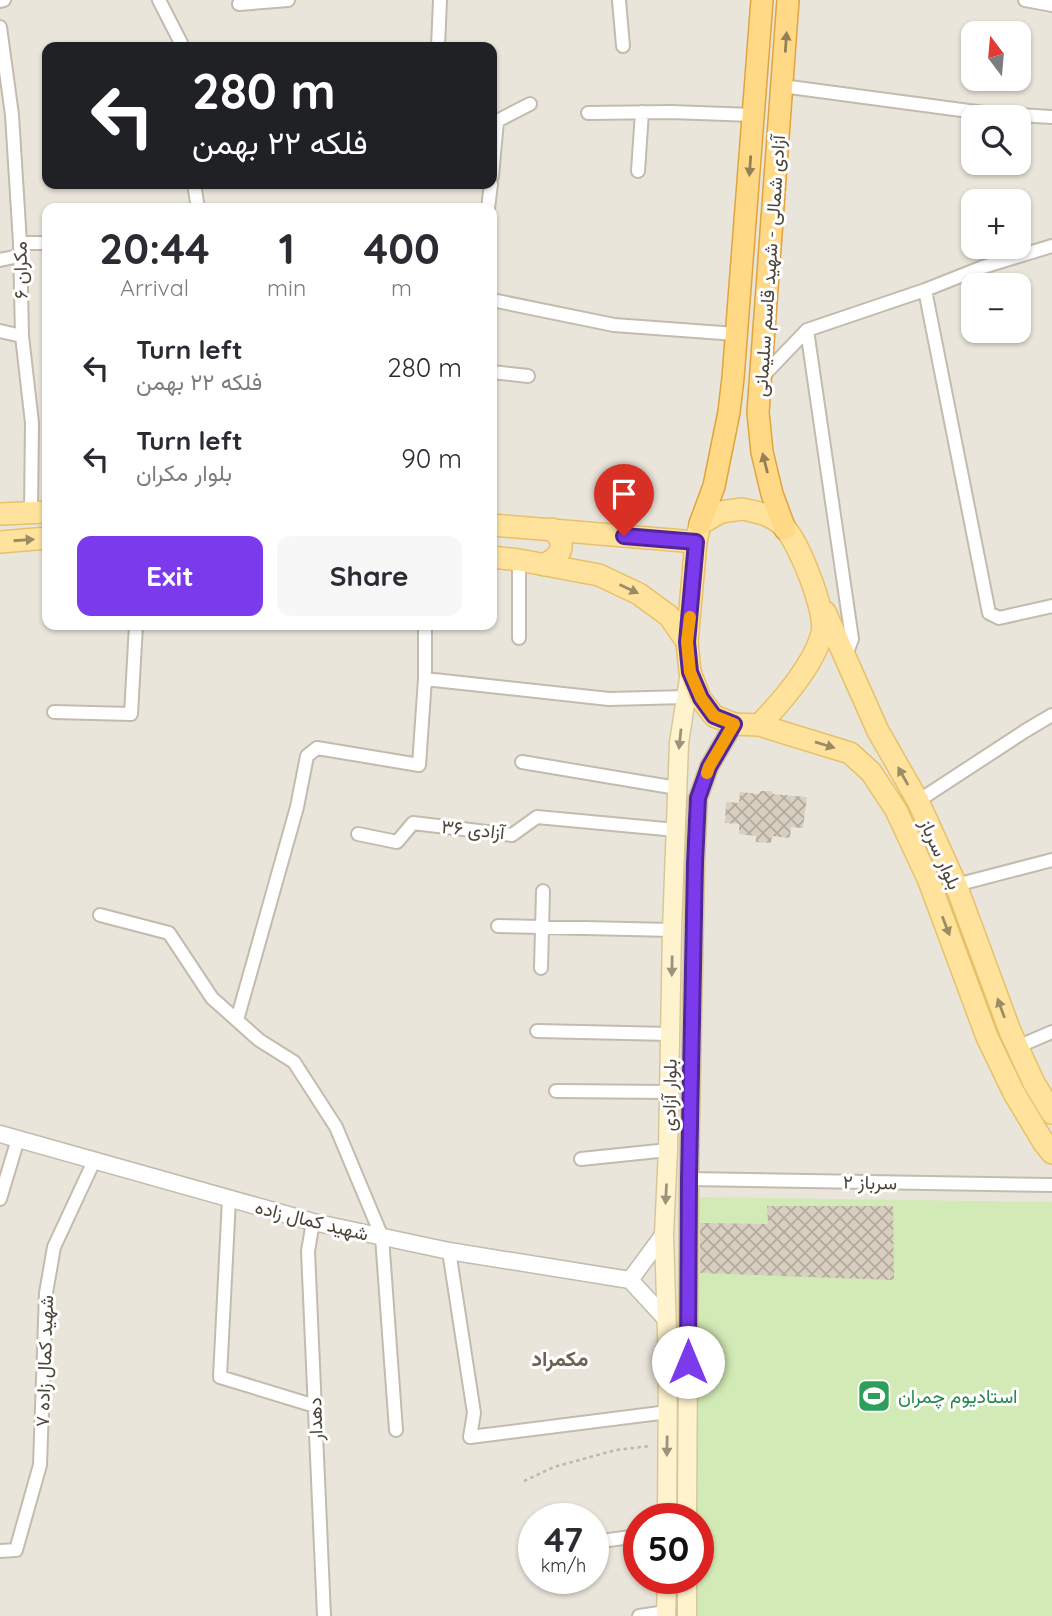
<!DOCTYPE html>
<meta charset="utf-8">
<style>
body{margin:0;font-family:Quicksand,Vazirmatn,sans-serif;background:#f7f7f7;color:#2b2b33;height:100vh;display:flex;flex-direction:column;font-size:26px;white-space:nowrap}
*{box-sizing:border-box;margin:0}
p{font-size:23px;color:#7c7c81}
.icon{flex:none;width:38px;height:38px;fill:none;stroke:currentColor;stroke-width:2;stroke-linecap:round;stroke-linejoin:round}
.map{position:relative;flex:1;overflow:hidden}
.sheet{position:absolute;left:42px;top:203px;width:455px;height:427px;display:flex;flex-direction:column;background:#fff;border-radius:14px;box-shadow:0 2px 5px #0004}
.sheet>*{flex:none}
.hud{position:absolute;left:42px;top:42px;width:455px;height:147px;border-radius:14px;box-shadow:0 2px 5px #0004;background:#202124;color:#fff;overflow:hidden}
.needle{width:46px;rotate:344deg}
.buttons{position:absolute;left:961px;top:21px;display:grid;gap:14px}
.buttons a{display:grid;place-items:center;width:70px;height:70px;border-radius:14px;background:#fff;box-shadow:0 2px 5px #0004;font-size:35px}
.speed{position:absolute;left:518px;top:1503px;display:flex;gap:14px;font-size:35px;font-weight:700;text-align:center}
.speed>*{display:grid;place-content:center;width:91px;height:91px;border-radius:50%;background:#fff;box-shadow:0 2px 5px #0004;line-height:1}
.speed small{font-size:18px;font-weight:400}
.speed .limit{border:10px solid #d22;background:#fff;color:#111}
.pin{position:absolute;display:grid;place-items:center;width:60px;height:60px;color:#fff;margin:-72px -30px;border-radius:50% 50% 50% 0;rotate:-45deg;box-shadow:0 0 7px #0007}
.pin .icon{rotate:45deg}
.me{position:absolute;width:77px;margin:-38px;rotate:0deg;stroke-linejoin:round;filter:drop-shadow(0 0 5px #0008)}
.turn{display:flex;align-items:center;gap:24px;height:147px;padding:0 35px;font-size:32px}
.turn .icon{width:91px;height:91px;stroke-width:2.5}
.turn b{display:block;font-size:49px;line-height:60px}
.eta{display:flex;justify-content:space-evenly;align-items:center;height:119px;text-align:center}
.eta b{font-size:42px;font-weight:800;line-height:49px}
.action{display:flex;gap:14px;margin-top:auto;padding:14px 35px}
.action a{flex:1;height:80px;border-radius:14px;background:#7c3aed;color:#fff;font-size:28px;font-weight:800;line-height:80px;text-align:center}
.action a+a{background:#f7f7f7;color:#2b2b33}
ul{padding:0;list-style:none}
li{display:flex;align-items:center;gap:21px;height:91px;padding:0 35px}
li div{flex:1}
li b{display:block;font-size:26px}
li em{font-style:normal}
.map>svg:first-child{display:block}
.residential{fill:#eae5da;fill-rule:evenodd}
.park{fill:#d2eab5}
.building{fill:url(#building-cross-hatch)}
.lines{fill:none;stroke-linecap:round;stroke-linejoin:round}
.minor-casing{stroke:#c2bbae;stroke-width:16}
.tertiary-casing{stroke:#c2bbae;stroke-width:19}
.secondary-casing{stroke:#d6c79b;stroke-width:21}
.primary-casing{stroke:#e6c16a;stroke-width:24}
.trunk-casing{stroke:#e0a43c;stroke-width:24}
.path{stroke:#c4b79f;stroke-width:2.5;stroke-dasharray:3.5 3.5;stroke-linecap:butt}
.minor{stroke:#fff;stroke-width:12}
.tertiary{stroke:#fff;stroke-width:16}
.secondary{stroke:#fff3cd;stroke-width:18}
.primary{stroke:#ffe39c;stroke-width:21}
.trunk{stroke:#ffd985;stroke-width:21}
.oneway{fill:#938057}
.oneway2{fill:#9c8c66}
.oneway3{fill:#9c937c}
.route-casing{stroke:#51269a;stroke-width:18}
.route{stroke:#7c3aed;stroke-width:12}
.slow{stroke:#f59e0b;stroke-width:12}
.labels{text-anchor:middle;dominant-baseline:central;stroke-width:6;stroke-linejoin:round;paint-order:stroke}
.street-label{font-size:19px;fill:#4b4439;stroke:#fff}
.leisure-label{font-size:19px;fill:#27864d;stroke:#fff;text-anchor:start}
.neighbourhood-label{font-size:21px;font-weight:bold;fill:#6e6250;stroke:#fff}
</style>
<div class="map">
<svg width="1052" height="1616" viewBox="0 0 1052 1616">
<defs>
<pattern id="building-cross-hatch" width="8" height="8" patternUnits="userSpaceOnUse" patternTransform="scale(1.75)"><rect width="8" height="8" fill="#d8cfc1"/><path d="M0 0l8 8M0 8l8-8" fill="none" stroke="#b1aa9e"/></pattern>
</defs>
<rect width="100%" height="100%" fill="#f6f3ec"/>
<!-- residential -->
<path class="residential" d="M0,0H1052V1616H0ZM973,33H1018V79H973ZM47,47H492V184H47ZM973,117H1018V163H973ZM973,201H1018V247H973ZM47,208H492V625H47ZM973,285H1018V331H973ZM534,1519H593V1578H534ZM639,1519H698V1578H639Z"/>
<!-- park -->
<path class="park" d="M695,1197L1052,1202V1616H696V1579L698,1578V1519H696Z"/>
<!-- building -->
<path class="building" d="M760,791H772V794L807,797L803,828L791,827L790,838L772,836L771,843L756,842V836L739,834V824L725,823L726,802L739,803L740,792L759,794Z
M767,1206H893L894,1280L700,1273V1223L768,1224Z"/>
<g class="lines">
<defs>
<path id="minor" d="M159,0L181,43L182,47
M619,0L623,46
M1025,0L1052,5
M0,1L4,0
M239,4L288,0
M0,27L12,115L20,243L22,336L32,423L31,512
M438,47L440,0
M782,86L984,113L1052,117
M588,113L671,112L753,115
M638,171L642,112
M492,176L497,121L530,104
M194,184L198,208
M488,208L491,184
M20,243H47
M0,260L19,256
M925,290L989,613L999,618L1052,606
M492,300L614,325L736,334
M807,330L852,639L845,657
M0,331L22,336
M492,372L528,376
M762,377L807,330L925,290L983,267L1052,246
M519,638V560
M425,679L609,699L686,697
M54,712L131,714L136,625
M522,762L677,788
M918,801L1025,731L1052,715
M358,834L397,842L413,823L512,835L537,817L676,830
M956,885L1052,860
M100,915L169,933L212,998L259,1040L294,1062L336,1127L382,1237L396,1430
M498,926L672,930
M541,968L543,891
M237,1020L297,807L307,756L317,748L419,765L425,679V625
M537,1031L670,1034
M1017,1047L1052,1032
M556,1091L669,1092
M581,1159L668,1150
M689,1179L1052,1185
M0,1199L18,1139
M229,1199L220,1377L315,1406
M313,1222L308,1251L324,1616
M449,1251L474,1413L470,1437L668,1412
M593,1542L639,1536
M0,1551L16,1550L40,1465L46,1293L54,1247L94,1161
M639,1616L666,1612"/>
<path id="tertiary" d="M0,1134L313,1222L449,1251L630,1280
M630,1280L664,1234
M630,1280L666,1319"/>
<path id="secondary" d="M667,1519L668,1365L664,1234L668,1150L672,930L679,743L690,672
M687,1519L689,1179L695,863L698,798L709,767L734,724
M666,1616L667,1578
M687,1616V1578"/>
<path id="primary" d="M742,509C758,512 773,515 785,528C799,544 827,612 822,633C815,663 781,703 759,725L734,724L714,716L700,698L690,672L687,642L696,542L700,524L721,512Z
M0,514L47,512
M492,525L696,542
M0,542L47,538
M492,557L519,560L599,575L639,594L669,616L687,642
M544,565C562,555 568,545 552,529
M825,612L878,731L918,801L956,885L1010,1031L1034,1083L1052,1113
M759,725L850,753L871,772L896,810L929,881L987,1037L1014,1093L1044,1143L1052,1153"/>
<path id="trunk" d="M700,524L714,486L729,412L733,378L762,0
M785,529L772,494L762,452L758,412L788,0"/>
</defs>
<!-- minor casing -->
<use href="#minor" class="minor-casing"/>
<!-- tertiary casing -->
<use href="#tertiary" class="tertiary-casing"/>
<!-- secondary casing -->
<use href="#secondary" class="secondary-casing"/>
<!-- primary casing -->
<use href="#primary" class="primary-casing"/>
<!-- trunk casing -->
<use href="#trunk" class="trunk-casing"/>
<!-- path -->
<path class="path" d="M524,1481L554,1467L616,1450L650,1446"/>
<!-- minor -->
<use href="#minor" class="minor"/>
<!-- tertiary -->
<use href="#tertiary" class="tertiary"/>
<!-- secondary -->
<use href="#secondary" class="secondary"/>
<!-- primary -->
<use href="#primary" class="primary"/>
<!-- trunk -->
<use href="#trunk" class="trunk"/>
</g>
<!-- one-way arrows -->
<defs><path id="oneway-solid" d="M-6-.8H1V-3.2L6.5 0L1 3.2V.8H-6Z" transform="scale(1.75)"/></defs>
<g class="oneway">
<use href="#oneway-solid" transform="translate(786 42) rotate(-86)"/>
<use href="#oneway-solid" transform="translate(750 166) rotate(94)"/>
<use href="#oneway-solid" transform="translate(765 463) rotate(-104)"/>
</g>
<g class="oneway2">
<use href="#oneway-solid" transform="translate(24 540) rotate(-4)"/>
<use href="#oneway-solid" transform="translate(629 589) rotate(25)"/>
<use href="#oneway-solid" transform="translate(825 745) rotate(17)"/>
<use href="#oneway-solid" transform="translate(903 776) rotate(-119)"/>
<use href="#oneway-solid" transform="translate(946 926) rotate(69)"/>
<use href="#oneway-solid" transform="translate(1001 1008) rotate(-110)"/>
</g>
<g class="oneway3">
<use href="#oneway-solid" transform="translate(680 739) rotate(96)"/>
<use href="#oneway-solid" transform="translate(672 966) rotate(91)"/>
<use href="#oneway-solid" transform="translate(666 1194) rotate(93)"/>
<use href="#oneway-solid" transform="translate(667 1446) rotate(91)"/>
</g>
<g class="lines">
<defs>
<path id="route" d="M624,536L696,542L687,642L690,672L701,698L714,716L734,724L709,767L698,798L695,863L689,1179L688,1362"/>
</defs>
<!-- route casing -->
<use href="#route" class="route-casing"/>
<!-- route -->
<use href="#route" class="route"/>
<!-- slow -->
<path class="slow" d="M690,617L687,642L690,672L701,698L714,716L734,724L709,767L707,773"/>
</g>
<!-- icons -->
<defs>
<symbol id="stadium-square" viewBox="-11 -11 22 22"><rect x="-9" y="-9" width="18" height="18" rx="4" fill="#2e9e5b" stroke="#fff"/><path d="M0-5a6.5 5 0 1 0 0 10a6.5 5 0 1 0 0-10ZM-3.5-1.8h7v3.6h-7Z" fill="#fff"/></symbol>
</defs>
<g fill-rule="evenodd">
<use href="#stadium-square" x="855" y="1377" width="38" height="38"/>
</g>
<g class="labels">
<!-- street labels -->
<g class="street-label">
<text transform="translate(769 266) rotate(-86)">آزادی شمالی - شهید قاسم سلیمانی</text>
<text transform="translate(20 270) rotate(-91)">مکران ۶</text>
<text transform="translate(473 829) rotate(6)">آزادی ۳۶</text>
<text transform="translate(941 854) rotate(66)">بلوار سرباز</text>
<text transform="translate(669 1095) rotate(-89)">بلوار آزادی</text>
<text transform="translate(870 1182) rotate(1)">سرباز ۲</text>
<text transform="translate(312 1220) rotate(14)">شهید کمال زاده</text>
<text transform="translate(44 1361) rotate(-88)">شهید کمال زاده ۷</text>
<text transform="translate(315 1419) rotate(-92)">دهدار</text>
</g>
<!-- leisure labels -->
<g class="leisure-label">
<text x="898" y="1396">استادیوم چمران</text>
</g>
<!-- neighbourhood labels -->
<g class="neighbourhood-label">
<text x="560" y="1358">مکمراد</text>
</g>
</g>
</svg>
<div class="buttons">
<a><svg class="needle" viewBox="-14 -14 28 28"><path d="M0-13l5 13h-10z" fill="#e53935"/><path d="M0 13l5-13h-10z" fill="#7c7c81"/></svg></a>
<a><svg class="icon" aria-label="search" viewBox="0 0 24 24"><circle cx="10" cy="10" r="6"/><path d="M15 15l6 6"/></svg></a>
<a>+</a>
<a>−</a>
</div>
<div class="speed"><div>47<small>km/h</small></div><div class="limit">50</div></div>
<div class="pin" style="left:624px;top:536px;background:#d93025"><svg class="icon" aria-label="arrive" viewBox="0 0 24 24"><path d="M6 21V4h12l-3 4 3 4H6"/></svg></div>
<svg class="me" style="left:688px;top:1362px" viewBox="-20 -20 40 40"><circle r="19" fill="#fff"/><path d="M0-13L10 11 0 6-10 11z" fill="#7c3aed"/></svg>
<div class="hud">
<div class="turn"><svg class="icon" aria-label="left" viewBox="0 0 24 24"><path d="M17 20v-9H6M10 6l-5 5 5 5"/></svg><div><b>280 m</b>فلکه ۲۲ بهمن</div></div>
</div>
<section class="sheet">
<div class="eta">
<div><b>20:44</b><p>Arrival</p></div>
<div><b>1</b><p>min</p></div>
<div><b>400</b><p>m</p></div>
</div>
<ul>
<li><svg class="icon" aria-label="left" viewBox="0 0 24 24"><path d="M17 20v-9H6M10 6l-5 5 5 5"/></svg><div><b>Turn left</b><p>فلکه ۲۲ بهمن</p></div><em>280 m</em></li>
<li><svg class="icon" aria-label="left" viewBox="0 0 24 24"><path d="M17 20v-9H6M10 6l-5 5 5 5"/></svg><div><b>Turn left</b><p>بلوار مکران</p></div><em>90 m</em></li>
</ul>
<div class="action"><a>Exit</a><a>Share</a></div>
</section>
</div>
